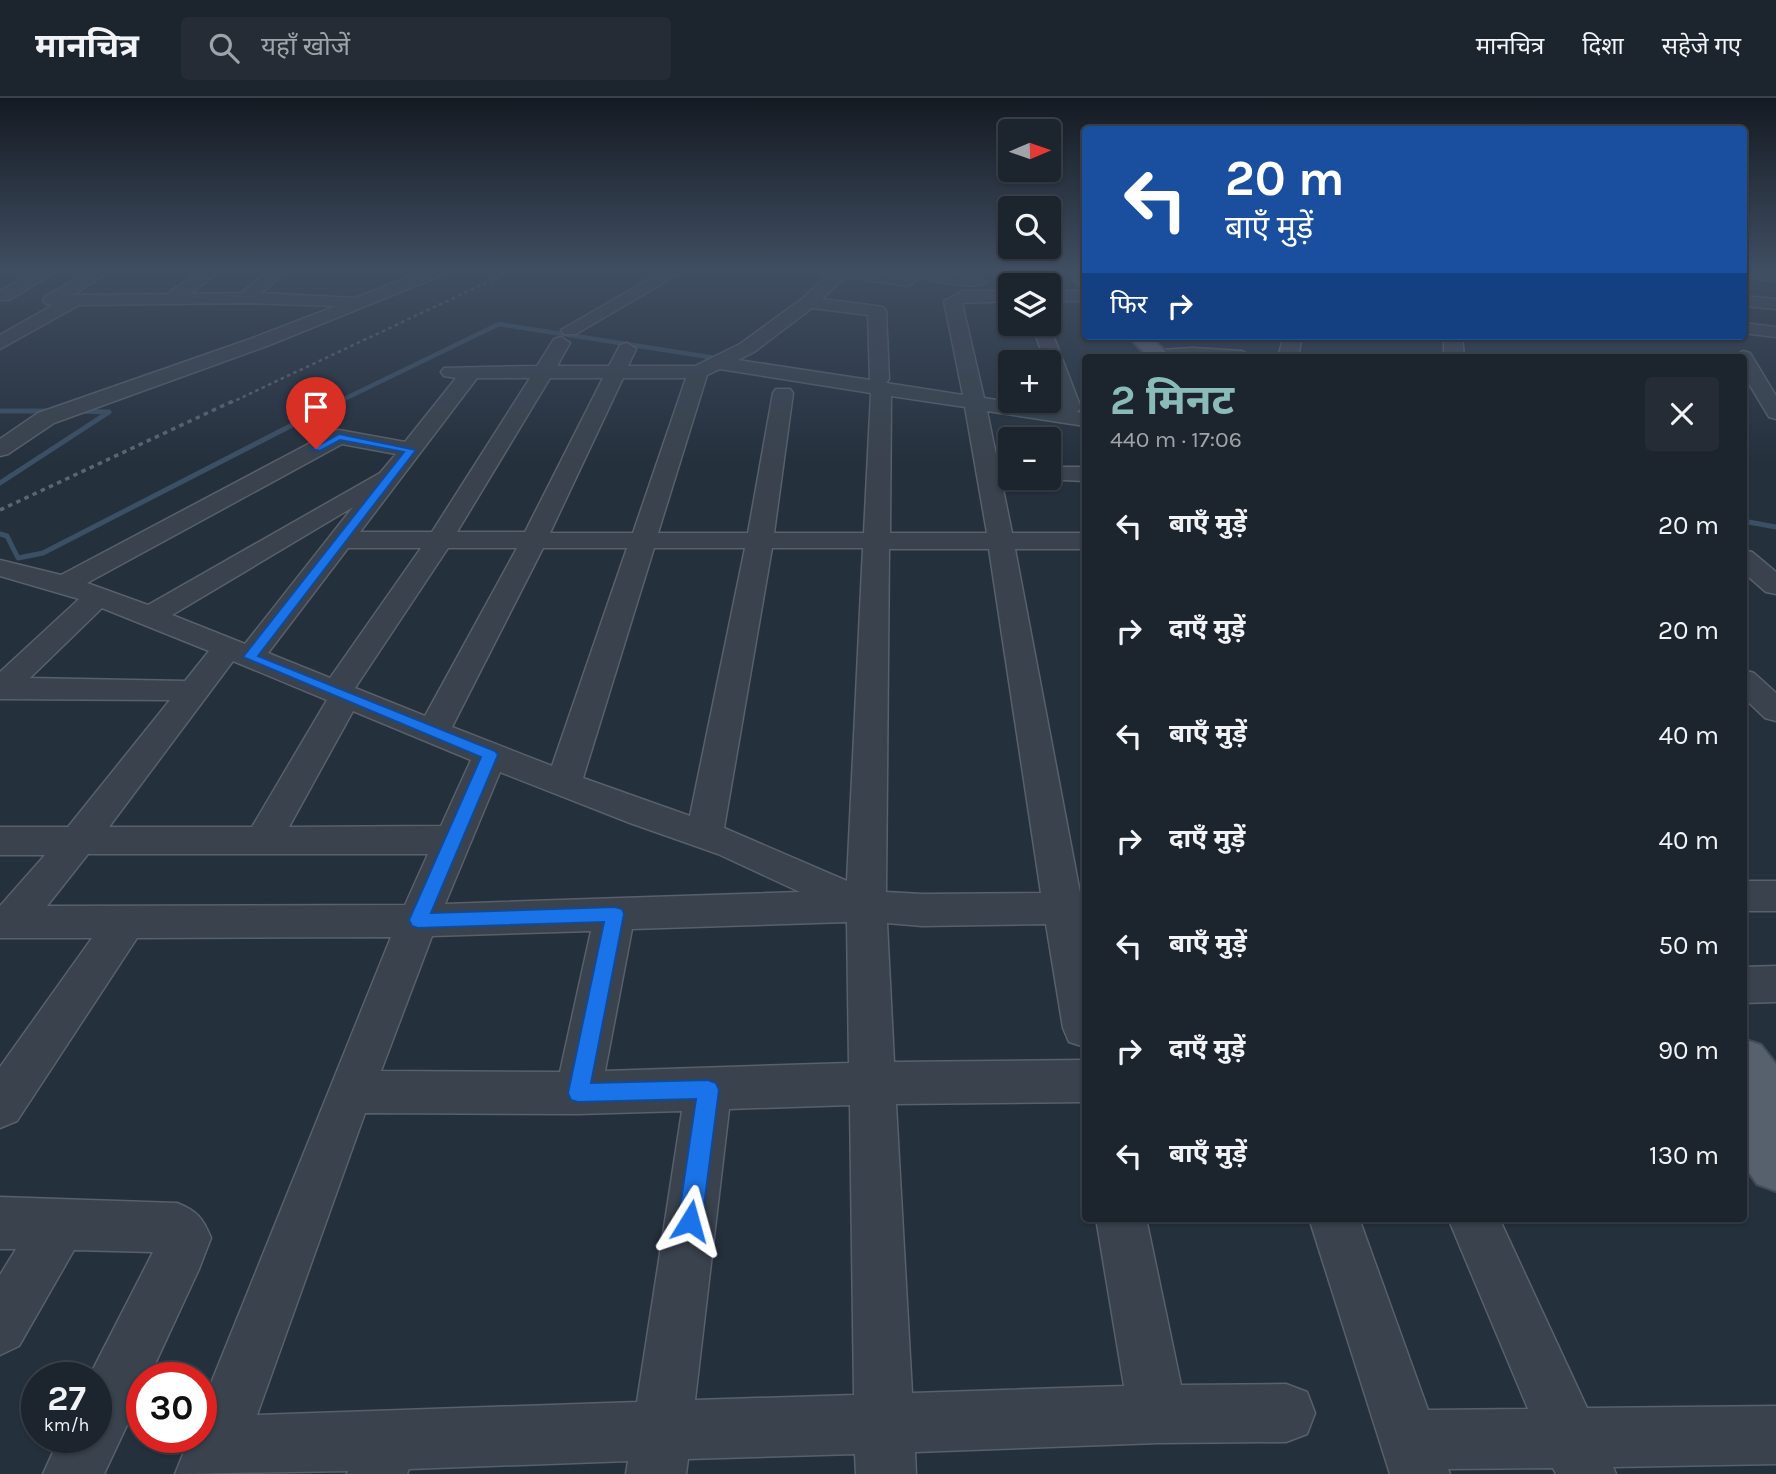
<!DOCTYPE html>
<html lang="hi">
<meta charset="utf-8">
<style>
body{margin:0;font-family:Karla,"Noto Sans Devanagari",sans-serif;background:#252c36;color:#f1f3f6;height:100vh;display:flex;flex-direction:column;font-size:26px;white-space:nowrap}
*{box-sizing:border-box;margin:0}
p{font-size:23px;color:#a0a4aa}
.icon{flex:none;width:38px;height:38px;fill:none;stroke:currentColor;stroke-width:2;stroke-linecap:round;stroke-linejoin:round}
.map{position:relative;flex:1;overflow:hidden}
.drawer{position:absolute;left:1082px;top:256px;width:665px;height:868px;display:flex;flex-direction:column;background:#1c242e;border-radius:7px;box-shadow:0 2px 5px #0004,0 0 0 2px #3a414a}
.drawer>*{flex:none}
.top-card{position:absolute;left:1082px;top:28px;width:665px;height:214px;border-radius:7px;box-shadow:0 2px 5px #0004,0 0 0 2px #3a414a;background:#1a4fa0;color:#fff;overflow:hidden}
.needle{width:46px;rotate:88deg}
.tools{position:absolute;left:998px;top:21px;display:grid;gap:14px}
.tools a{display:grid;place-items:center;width:63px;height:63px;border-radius:7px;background:#1c242e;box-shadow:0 2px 5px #0004,0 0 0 2px #3a414a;font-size:35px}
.speed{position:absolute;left:21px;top:1264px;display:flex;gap:14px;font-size:35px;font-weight:700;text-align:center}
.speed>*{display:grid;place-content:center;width:91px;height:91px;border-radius:50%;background:#1c242e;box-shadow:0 2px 5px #0004,0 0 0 2px #3a414a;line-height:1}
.speed small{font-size:18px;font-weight:400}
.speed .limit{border:10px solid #d22;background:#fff;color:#111}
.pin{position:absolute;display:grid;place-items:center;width:60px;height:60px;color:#fff;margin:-72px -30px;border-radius:50% 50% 50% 0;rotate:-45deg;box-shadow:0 0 7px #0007}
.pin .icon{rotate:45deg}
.me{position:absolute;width:77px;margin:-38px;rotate:8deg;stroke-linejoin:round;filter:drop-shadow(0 0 5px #0008)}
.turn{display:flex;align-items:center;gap:24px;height:147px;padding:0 28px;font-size:32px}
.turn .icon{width:91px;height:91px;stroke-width:2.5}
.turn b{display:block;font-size:49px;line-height:60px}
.then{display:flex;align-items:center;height:66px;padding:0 28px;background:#0003;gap:14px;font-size:26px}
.round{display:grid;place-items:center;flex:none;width:74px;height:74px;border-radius:7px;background:#252c36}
.head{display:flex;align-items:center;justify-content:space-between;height:119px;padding:0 28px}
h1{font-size:42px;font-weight:700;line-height:52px;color:#8bbbb9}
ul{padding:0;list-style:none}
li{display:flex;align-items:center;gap:21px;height:105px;padding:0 28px}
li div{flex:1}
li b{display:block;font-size:26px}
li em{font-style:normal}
header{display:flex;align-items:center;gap:42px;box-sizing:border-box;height:98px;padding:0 35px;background:#1c242e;border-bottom:2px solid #3a414a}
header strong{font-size:33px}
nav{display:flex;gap:38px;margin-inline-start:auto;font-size:24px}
.search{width:490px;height:63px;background:#252c36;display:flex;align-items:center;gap:18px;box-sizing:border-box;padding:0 24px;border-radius:7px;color:#a0a4aa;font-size:26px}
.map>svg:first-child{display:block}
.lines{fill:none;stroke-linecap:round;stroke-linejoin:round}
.stream-far1{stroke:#3b4f65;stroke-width:4.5}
.stream{stroke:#3b4f65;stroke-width:5}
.minor-casing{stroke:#57606b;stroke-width:3}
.major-casing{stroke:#424b56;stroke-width:4}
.minor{fill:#39424d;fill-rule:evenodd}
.major{fill:#57616d;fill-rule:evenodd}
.rail-far1{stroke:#5b6674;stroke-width:2.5;stroke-dasharray:3.5 3.5;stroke-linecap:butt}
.rail{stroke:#5b6674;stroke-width:3.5;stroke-dasharray:4.5 4.5;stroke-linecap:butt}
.route{fill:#1a73e8;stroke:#114b97;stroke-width:2}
</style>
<header>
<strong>मानचित्र</strong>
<div class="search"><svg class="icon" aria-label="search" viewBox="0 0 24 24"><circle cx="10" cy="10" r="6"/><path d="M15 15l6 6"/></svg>यहाँ खोजें</div>
<nav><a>मानचित्र</a><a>दिशा</a><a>सहेजे गए</a></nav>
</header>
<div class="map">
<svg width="1776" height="1376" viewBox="0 0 1776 1376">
<rect width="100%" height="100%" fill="#25303d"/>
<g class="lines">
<!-- stream-far1 -->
<path class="stream-far1" d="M336,305L499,226L722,261"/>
<!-- stream -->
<path class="stream" d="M0,313H54
M0,385L109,314L77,313
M1743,423L1776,429
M0,436L7,438L18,460L43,455L339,303"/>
<defs>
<path id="minor" d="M39,172H59L9,202H0V193Z
M92,172H111L73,197L167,196L202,172H221L190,196L241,195L270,172H288L261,195L355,200L427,172H449L447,175L267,248L54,325L8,356L0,358V341L38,315L253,240L336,208L249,205L79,207L0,251V237L53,207L46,206L43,202L46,198Z
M665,172H685L576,236H564L561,232Z
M818,172H862L914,180L916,183L908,188L845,179L822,201L883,209L886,213L889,281L886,285L963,297L944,203L963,193H1010V203L962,205L984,300L1061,312L1048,276V264H1045L1032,226H1048V224L1081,310L1077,314L1085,316V328L987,313L1012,435H1085V451H1015L1080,795H1085V949L1069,944L1063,930L1046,826L922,828L887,825L894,964L1085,962V1004L896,1006L912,1295L1124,1288L1096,1120H1146L1181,1287L1286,1286L1307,1294L1315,1315L1307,1336L1286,1344L1158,1345L915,1354L916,1376H856L855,1356L688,1361L686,1376H626L628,1363L409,1371L407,1376H347L348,1373L175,1376L190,1339H201V1310L391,839L137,840L17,1023L0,1030V969L92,840H0V808L45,757H0V729H68L170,602L0,601V574L79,501L0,478V462L61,477L331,334L339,332L405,344L456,280L444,278L441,274L444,270L537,268L554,241L561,239L570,245L557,268H609L620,247L627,245L636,251L628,268H695L740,246L803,200L828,177ZM812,210L868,217L870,282L738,262L754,254ZM720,271L871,295L864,435H774L793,295L790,291H776L773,295L748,435H658L707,277ZM477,280H530L432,434H360ZM550,280H603L525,434H457ZM623,280H686L633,435H550ZM891,298L965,309L987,435H890ZM342,346L396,356L380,375L148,507L87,485ZM353,409L245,546L172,517ZM348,450H421L330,580L268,555ZM448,450H517L425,618L355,590ZM543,450H627L552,668L452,629ZM654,450H745L690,718L583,680ZM772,450H863L847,783L724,730ZM889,451H989L1041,795L922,796L886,794ZM102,510L209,553L185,583L30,580ZM233,563L327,602L252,729H109ZM353,613L471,662L441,728L289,729ZM500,674L630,725L718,756L800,794L445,806ZM88,756H428L405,807L47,808ZM847,824L849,965L605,973L632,831ZM591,833L560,974L381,973L432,838ZM850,1007L854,1297L695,1302L729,1011ZM682,1013L637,1304L257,1317L365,1015L578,1016Z
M930,172L979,179L987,184C979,192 924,184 916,176L918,173Z
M1743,172L1776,173V183L1743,179Z
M1048,193H1085V203H1048Z
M1743,198L1776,201V211L1743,208Z
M1743,225L1776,229V239L1743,235Z
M1284,238H1302L1298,259H1278Z
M1444,238H1462L1464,259H1444Z
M1193,250L1242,253L1252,259L1149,258L1159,252Z
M1743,253L1750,255L1776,298V321L1769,319L1743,276V259H1733Z
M1048,369H1085V383L1040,381L1048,380Z
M1743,452L1752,454L1776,474V496L1766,494L1743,474Z
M1743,572L1754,575L1776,595V623L1765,620L1743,599Z
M1743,783H1776V813H1743Z
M1776,868V904L1743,905V869Z
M0,1099L177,1105C197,1113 203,1120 211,1140L199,1171L149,1279H142V1295L104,1376H43L60,1339H96V1279H89L153,1154L74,1152L19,1248L0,1257V1177L16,1151H0Z
M1309,1120H1359L1428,1312L1528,1311L1448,1120H1499L1587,1310L1776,1308V1366L1613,1369L1616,1376H1556L1553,1370L1448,1371L1450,1376H1390Z"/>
<path id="major" d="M1065,172H1083L1085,190L1079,189Z
M1128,238H1150L1171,259H1148Z
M1743,941L1761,947L1776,966V1093L1757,1086L1743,1066Z"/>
</defs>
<!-- minor casing -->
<use href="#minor" class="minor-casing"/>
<!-- major casing -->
<use href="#major" class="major-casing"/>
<!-- minor -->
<use href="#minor" class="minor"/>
<!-- major -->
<use href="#major" class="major"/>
<!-- rail-far1 -->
<path class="rail-far1" d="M230,305L513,172"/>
<!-- rail -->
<path class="rail" d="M0,412L233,303"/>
</g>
<!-- sky -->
<linearGradient id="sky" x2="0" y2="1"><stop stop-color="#141a22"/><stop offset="0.47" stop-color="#404e62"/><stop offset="1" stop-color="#404e62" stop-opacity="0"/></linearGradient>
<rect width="1776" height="365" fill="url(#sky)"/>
<!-- route -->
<path class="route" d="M339,336L416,352L258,558L495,653L498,657L431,815L615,809L622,811L624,816L591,985L708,982L716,985L719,992L702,1123L698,1131L690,1134L682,1131L678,1123L696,1001L578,1004L571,1002L568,995L604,824L418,830L412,828L409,822L481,659L243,559L404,354L340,342L320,353L311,351Z"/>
</svg>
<div class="tools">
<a><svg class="needle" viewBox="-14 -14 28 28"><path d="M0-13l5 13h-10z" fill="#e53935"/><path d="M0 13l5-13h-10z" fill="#a0a4aa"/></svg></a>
<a><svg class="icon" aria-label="search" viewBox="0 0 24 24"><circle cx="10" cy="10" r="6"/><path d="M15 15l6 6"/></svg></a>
<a><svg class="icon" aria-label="layers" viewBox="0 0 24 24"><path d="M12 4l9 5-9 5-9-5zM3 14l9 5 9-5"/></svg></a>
<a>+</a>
<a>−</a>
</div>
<div class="speed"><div>27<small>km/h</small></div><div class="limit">30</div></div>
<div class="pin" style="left:316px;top:351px;background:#d93025"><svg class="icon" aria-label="arrive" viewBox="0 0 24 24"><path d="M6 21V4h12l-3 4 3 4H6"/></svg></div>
<svg class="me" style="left:690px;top:1123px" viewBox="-20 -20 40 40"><path d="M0-17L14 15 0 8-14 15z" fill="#1a73e8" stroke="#fff" stroke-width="4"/></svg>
<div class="top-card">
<div class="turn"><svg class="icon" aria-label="left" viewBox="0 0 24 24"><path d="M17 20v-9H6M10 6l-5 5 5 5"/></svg><div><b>20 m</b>बाएँ मुड़ें</div></div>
<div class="then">फिर<svg class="icon" aria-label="right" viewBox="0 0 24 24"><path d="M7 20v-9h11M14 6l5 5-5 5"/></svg></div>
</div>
<section class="drawer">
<div class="head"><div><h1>2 मिनट</h1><p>440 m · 17:06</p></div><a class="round"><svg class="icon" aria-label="close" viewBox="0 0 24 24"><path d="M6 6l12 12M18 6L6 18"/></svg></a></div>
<ul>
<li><svg class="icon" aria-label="left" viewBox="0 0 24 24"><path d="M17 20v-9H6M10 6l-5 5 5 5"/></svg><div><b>बाएँ मुड़ें</b></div><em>20 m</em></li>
<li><svg class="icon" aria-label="right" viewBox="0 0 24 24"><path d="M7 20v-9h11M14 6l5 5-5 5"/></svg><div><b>दाएँ मुड़ें</b></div><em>20 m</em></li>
<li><svg class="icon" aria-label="left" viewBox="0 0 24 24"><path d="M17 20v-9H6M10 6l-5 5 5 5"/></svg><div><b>बाएँ मुड़ें</b></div><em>40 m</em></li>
<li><svg class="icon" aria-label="right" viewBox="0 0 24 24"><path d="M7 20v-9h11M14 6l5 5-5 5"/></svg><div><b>दाएँ मुड़ें</b></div><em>40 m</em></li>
<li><svg class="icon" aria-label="left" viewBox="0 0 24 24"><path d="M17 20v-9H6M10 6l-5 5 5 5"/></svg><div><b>बाएँ मुड़ें</b></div><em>50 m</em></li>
<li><svg class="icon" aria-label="right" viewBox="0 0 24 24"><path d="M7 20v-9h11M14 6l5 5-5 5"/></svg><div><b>दाएँ मुड़ें</b></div><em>90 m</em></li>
<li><svg class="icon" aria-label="left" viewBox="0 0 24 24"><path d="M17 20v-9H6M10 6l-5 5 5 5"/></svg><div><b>बाएँ मुड़ें</b></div><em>130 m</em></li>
</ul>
</section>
</div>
